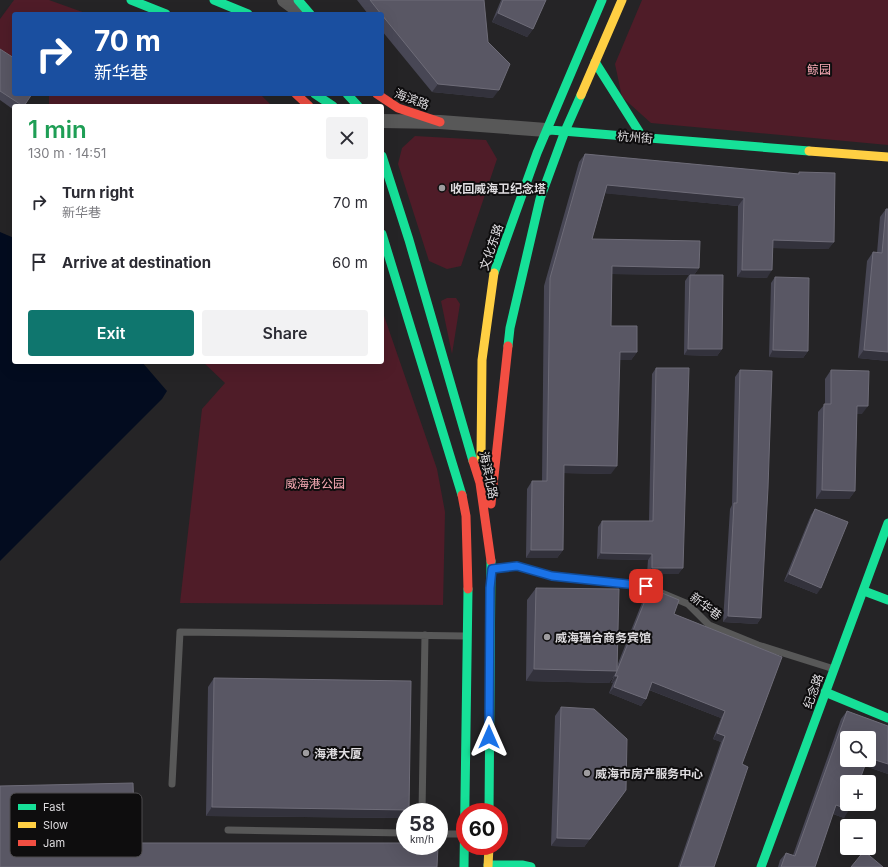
<!DOCTYPE html>
<meta charset="utf-8">
<style>
body{margin:0;font-family:Inter,"Noto Sans SC",sans-serif;background:#f2f2f3;color:#2b2b33;height:100vh;display:flex;flex-direction:column;font-size:15px;white-space:nowrap}
*{box-sizing:border-box;margin:0}
p{font-size:13px;color:#7c7c81}
.icon{flex:none;width:22px;height:22px;fill:none;stroke:currentColor;stroke-width:2;stroke-linecap:round;stroke-linejoin:round}
.map{position:relative;flex:1;overflow:hidden}
.side{position:absolute;left:12px;top:104px;width:372px;height:260px;display:flex;flex-direction:column;background:#fff;border-radius:4px;box-shadow:0 4px 16px #0002}
.side>*{flex:none}
.banner{position:absolute;left:12px;top:12px;width:372px;height:84px;border-radius:4px;box-shadow:0 4px 16px #0002;background:#1a4fa0;color:#fff;overflow:hidden}
.tools{position:absolute;left:840px;top:731px;display:grid;gap:8px}
.tools a{display:grid;place-items:center;width:36px;height:36px;border-radius:4px;background:#fff;box-shadow:0 4px 16px #0002;font-size:20px}
.speed{position:absolute;left:396px;top:803px;display:flex;gap:8px;font-size:20px;font-weight:700;text-align:center}
.speed>*{display:grid;place-content:center;width:52px;height:52px;border-radius:50%;background:#fff;box-shadow:0 4px 16px #0002;line-height:1}
.speed small{font-size:10px;font-weight:400}
.speed .limit{border:6px solid #d22;background:#fff;color:#111}
.pin{position:absolute;display:grid;place-items:center;width:34px;height:34px;color:#fff;margin:-17px;border-radius:8px;box-shadow:0 2px 6px #0006}
.me{position:absolute;width:44px;margin:-22px;rotate:0deg;stroke-linejoin:round;filter:drop-shadow(0 0 3px #0008)}
.turn{display:flex;align-items:center;gap:14px;height:84px;padding:0 16px;font-size:18px}
.turn .icon{width:52px;height:52px;stroke-width:2.5}
.turn b{display:block;font-size:28px;line-height:34px}
.round{display:grid;place-items:center;flex:none;width:42px;height:42px;border-radius:4px;background:#f2f2f3}
.head{display:flex;align-items:center;justify-content:space-between;height:68px;padding:0 16px}
h1{font-size:24px;font-weight:600;line-height:30px;color:#1e9e55}
.button{display:flex;gap:8px;margin-top:auto;padding:8px 16px}
.button a{flex:1;height:46px;border-radius:4px;background:#0f766e;color:#fff;font-size:16px;font-weight:600;line-height:46px;text-align:center}
.button a+a{background:#f2f2f3;color:#2b2b33}
ul{padding:0;list-style:none}
li{display:flex;align-items:center;gap:12px;height:60px;padding:0 16px}
li div{flex:1}
li b{display:block;font-size:15px}
li em{font-style:normal}
.map>svg:first-child{display:block}
.green{fill:#4f1c28}
.water{fill:#030c1f}
.lines{fill:none;stroke-linecap:round;stroke-linejoin:round}
.lane{stroke:#585858;stroke-width:7}
.street{stroke:#585858;stroke-width:14}
.fast{stroke:#16e098;stroke-width:9}
.slow{stroke:#ffcf43;stroke-width:9}
.jam{stroke:#f24e42;stroke-width:9}
.wall{fill:#484755}
.shaded-wall{fill:#33323c}
.building{fill:#595764;stroke:#6e6c78}
.route-casing{stroke:#114b97;stroke-width:10}
.route{stroke:#1a73e8;stroke-width:7}
.poi-dot{fill:#9e9c9f;stroke:#0e0d0e;stroke-width:1.5}
.labels{text-anchor:middle;dominant-baseline:central;stroke-width:4;stroke-linejoin:round;paint-order:stroke}
.park-label{font-size:12px;fill:#faacb7;stroke:#0e0d0e}
.street-label{font-size:12px;fill:#dfdde0;stroke:#0e0d0e}
.poi-label{font-size:12px;font-weight:bold;fill:#dfdde0;stroke:#0e0d0e;text-anchor:start}
.key{fill:#0e0d0e;stroke:#4d4b4d;stroke-width:1}
.key-label{font-size:11px;fill:#dfdde0}
</style>
<div class="map">
<svg width="888" height="867" viewBox="0 0 888 867">
<rect width="100%" height="100%" fill="#252426"/>
<!-- green -->
<path class="green" d="M14,0H49L88,14H14V64L0,55V19Z
M642,0H888V145L651,123L622,97L615,64Z
M49,94H260L272,106H49Z
M415,136L486,140L497,159L461,266L447,269L429,261L398,164L402,148Z
M447,298H456L460,304L452,354L441,301Z
M382,310L437,469L445,512L443,605L180,603L202,409L225,383L203,362H382Z"/>
<!-- water -->
<path class="water" d="M0,232L14,238V362H142L167,391L162,399L0,561Z"/>
<g class="lines">
<!-- lane -->
<path class="lane" d="M494,568L517,566L552,576L645,586L688,604L709,625L758,645L834,669
M172,784L180,632L465,636
M422,812L425,635
M228,830L405,833
M439,834H463"/>
<!-- street -->
<path class="street" d="M284,0L303,14
M382,121L440,122L546,130"/>
<!-- fast -->
<path class="fast" d="M131,0L166,14
M214,0L248,14
M298,0L310,14
M595,62L643,138
M315,94L333,106
M347,94L358,106
M550,130L809,151
M382,156L409,240L473,461
M382,234L462,495
M494,273L537,153L602,0
M508,346L510,328L540,199L565,131L581,95
M864,591L888,600
M825,692L888,718
M489,812L491,561
M488,865H522L531,867
M464,867L468,589
M761,867L888,523"/>
<!-- slow -->
<path class="slow" d="M581,95L622,0
M809,151L888,157
M481,458L482,360L494,273
M488,867L489,846"/>
<!-- jam -->
<path class="jam" d="M296,94L309,106
M377,94L398,108L440,122
M473,461L480,483L491,561
M462,495L466,516L468,589
M491,504L508,346"/>
</g>
<!-- wall -->
<path class="wall" d="M357,0H484L493,98L432,92L382,31V14H368Z
M501,0H546L533,29L527,37L492,22Z
M0,49L24,106H14V110L0,100Z
M585,154L798,174L799,172L834,242L828,249L773,248L767,278L737,277L738,206L605,193L592,239L699,268L694,275L722,349L717,356L684,355L685,281L689,275L612,274L611,326L637,352L631,360H619L611,474L564,473L563,550L557,558H526L527,489L532,481H542L544,286L579,162Z
M886,209L888,361L858,358L867,261L873,252L877,253L880,217Z
M775,277L808,351L803,358L769,357L771,283Z
M656,368L683,568L678,574H647L648,560L597,559L598,527L602,521H649L652,374Z
M740,370L761,618L757,624L723,622L730,509L732,505L735,377Z
M831,370L862,414H857L855,491L849,499H816L818,412L825,404V379Z
M815,509L817,594L784,581L811,515Z
M536,588L617,666L645,595L650,588L674,614L782,657L742,764L714,867H678L721,742L713,739L721,718L649,690L646,699L641,706L609,693L613,683H611L614,676L609,683L526,681L527,600Z
M214,678L409,810L408,812H405L403,818L206,816L208,687Z
M561,707L626,790L584,847L551,846L555,716Z
M847,711L888,726V774L865,766L844,818L833,814L815,867H778L780,860L786,853L793,855L841,719Z"/>
<!-- shaded-wall -->
<path class="shaded-wall" d="M498,13L533,29L527,37L492,22Z
M438,84L499,90L493,98L432,92Z
M607,185L744,198L738,206L601,193Z
M773,240L834,242L828,249L767,248Z
M612,266L699,268L694,275L606,274Z
M742,270H772L767,278L737,277Z
M688,349H722L717,356L684,355Z
M773,350L808,351L803,358L769,357Z
M864,350L888,352V361L858,358Z
M620,352H637L631,360H614Z
M857,406H868L862,414H851Z
M564,465L617,466L611,474L558,473Z
M822,490L855,491L849,499H816Z
M531,550H563L557,558H526Z
M601,553L652,554L648,560L597,559Z
M652,568H683L678,574H647Z
M789,574L821,588L817,594L784,581Z
M728,616L761,618L757,624L723,622Z
M534,669L617,671L609,683L526,681Z
M615,676H618L613,683H611Z
M652,682L725,711L721,718L647,689Z
M614,687L646,699L641,706L609,693Z
M717,733L725,736L721,742L713,739Z
M869,758L888,764V774L863,765L866,760H869Z
M626,790L584,847L551,846L557,838Z
M836,805L849,810L844,818L831,813Z
M212,807L409,810L408,812H405V816L403,818L206,816Z"/>
<!-- building -->
<path class="building" d="M370,0H484L488,42L510,64L499,90L438,84L382,15V14H381Z
M503,0H546L533,29L498,13Z
M0,49L14,58V94H32L24,106H23L0,91Z
M585,154L799,174V172L835,173L834,242L773,240L772,270H742L744,198L607,185L592,239L700,241L699,268L612,266L611,326H637V352H620L617,466L564,465L563,550H531L532,481H547L550,278Z
M886,209H888V352L864,350L873,252L882,253Z
M690,275H723L722,349H688Z
M775,277L809,278L808,351L773,350Z
M656,368H689L683,568H652V554L601,553L602,521H653Z
M740,370L772,371L768,488L761,618L728,616L734,503H737Z
M831,370L869,371L868,406H857L855,491L822,490L824,404H831Z
M815,509L848,522L821,588L789,574Z
M536,588L619,589L617,671L534,669Z
M650,588L679,600L674,614L782,657L742,764L748,767L714,867H680L725,736L717,733L725,711L652,682L646,699L614,687L618,676H615Z
M214,678L411,681L409,810L212,807Z
M561,707L594,709L627,739L626,790L590,839L557,838Z
M847,711L888,726V764L869,758V738H847V760H867L859,782H847V804H851L849,810L836,805L815,867H781L786,853L795,856Z
M133,783L135,843H405V846H438L437,867H0V786Z
M864,851L883,867H851Z"/>
<g class="lines">
<defs>
<path id="route" d="M489,737L490,588L492,569L517,566L552,576L646,586"/>
</defs>
<!-- route casing -->
<use href="#route" class="route-casing"/>
<!-- route -->
<use href="#route" class="route"/>
</g>
<!-- markers -->
<g class="poi-dot">
<circle cx="442" cy="188" r="4"/>
<circle cx="547" cy="637" r="4"/>
<circle cx="306" cy="753" r="4"/>
<circle cx="587" cy="773" r="4"/>
</g>
<g class="labels">
<!-- park labels -->
<g class="park-label">
<text x="819" y="69">鲸园</text>
<text x="315" y="483">威海港公园</text>
</g>
<!-- street labels -->
<g class="street-label">
<text transform="translate(412 99) rotate(21)">海滨路</text>
<text transform="translate(635 137) rotate(5)">杭州街</text>
<text transform="translate(491 247) rotate(-71)">文化东路</text>
<text transform="translate(489 475) rotate(78)">海滨北路</text>
<text transform="translate(706 606) rotate(37)">新华巷</text>
<text transform="translate(813 691) rotate(-70)">纪念路</text>
</g>
<!-- poi labels -->
<g class="poi-label">
<text x="450" y="188">收回威海卫纪念塔</text>
<text x="555" y="637">威海瑞合商务宾馆</text>
<text x="314" y="753">海港大厦</text>
<text x="595" y="773">威海市房产服务中心</text>
</g>
</g>
<!-- legend -->
<rect x="10" y="793" width="132" height="64" rx="6" class="key"/>
<rect x="18" y="804" width="18" height="6" fill="#16e098"/>
<rect x="18" y="822" width="18" height="6" fill="#ffcf43"/>
<rect x="18" y="840" width="18" height="6" fill="#f24e42"/>
<g class="key-label">
<text x="43" y="811">Fast</text>
<text x="43" y="829">Slow</text>
<text x="43" y="847">Jam</text>
</g>
</svg>
<div class="tools">
<a><svg class="icon" aria-label="search" viewBox="0 0 24 24"><circle cx="10" cy="10" r="6"/><path d="M15 15l6 6"/></svg></a>
<a>+</a>
<a>−</a>
</div>
<div class="speed"><div>58<small>km/h</small></div><div class="limit">60</div></div>
<div class="pin" style="left:646px;top:586px;background:#d93025"><svg class="icon" aria-label="arrive" viewBox="0 0 24 24"><path d="M6 21V4h12l-3 4 3 4H6"/></svg></div>
<svg class="me" style="left:489px;top:737px" viewBox="-20 -20 40 40"><path d="M0-17L14 15 0 8-14 15z" fill="#1a73e8" stroke="#fff" stroke-width="4"/></svg>
<div class="banner">
<div class="turn"><svg class="icon" aria-label="right" viewBox="0 0 24 24"><path d="M7 20v-9h11M14 6l5 5-5 5"/></svg><div><b>70 m</b>新华巷</div></div>
</div>
<section class="side">
<div class="head"><div><h1>1 min</h1><p>130 m · 14:51</p></div><a class="round"><svg class="icon" aria-label="close" viewBox="0 0 24 24"><path d="M6 6l12 12M18 6L6 18"/></svg></a></div>
<ul>
<li><svg class="icon" aria-label="right" viewBox="0 0 24 24"><path d="M7 20v-9h11M14 6l5 5-5 5"/></svg><div><b>Turn right</b><p>新华巷</p></div><em>70 m</em></li>
<li><svg class="icon" aria-label="arrive" viewBox="0 0 24 24"><path d="M6 21V4h12l-3 4 3 4H6"/></svg><div><b>Arrive at destination</b></div><em>60 m</em></li>
</ul>
<div class="button"><a>Exit</a><a>Share</a></div>
</section>
</div>
